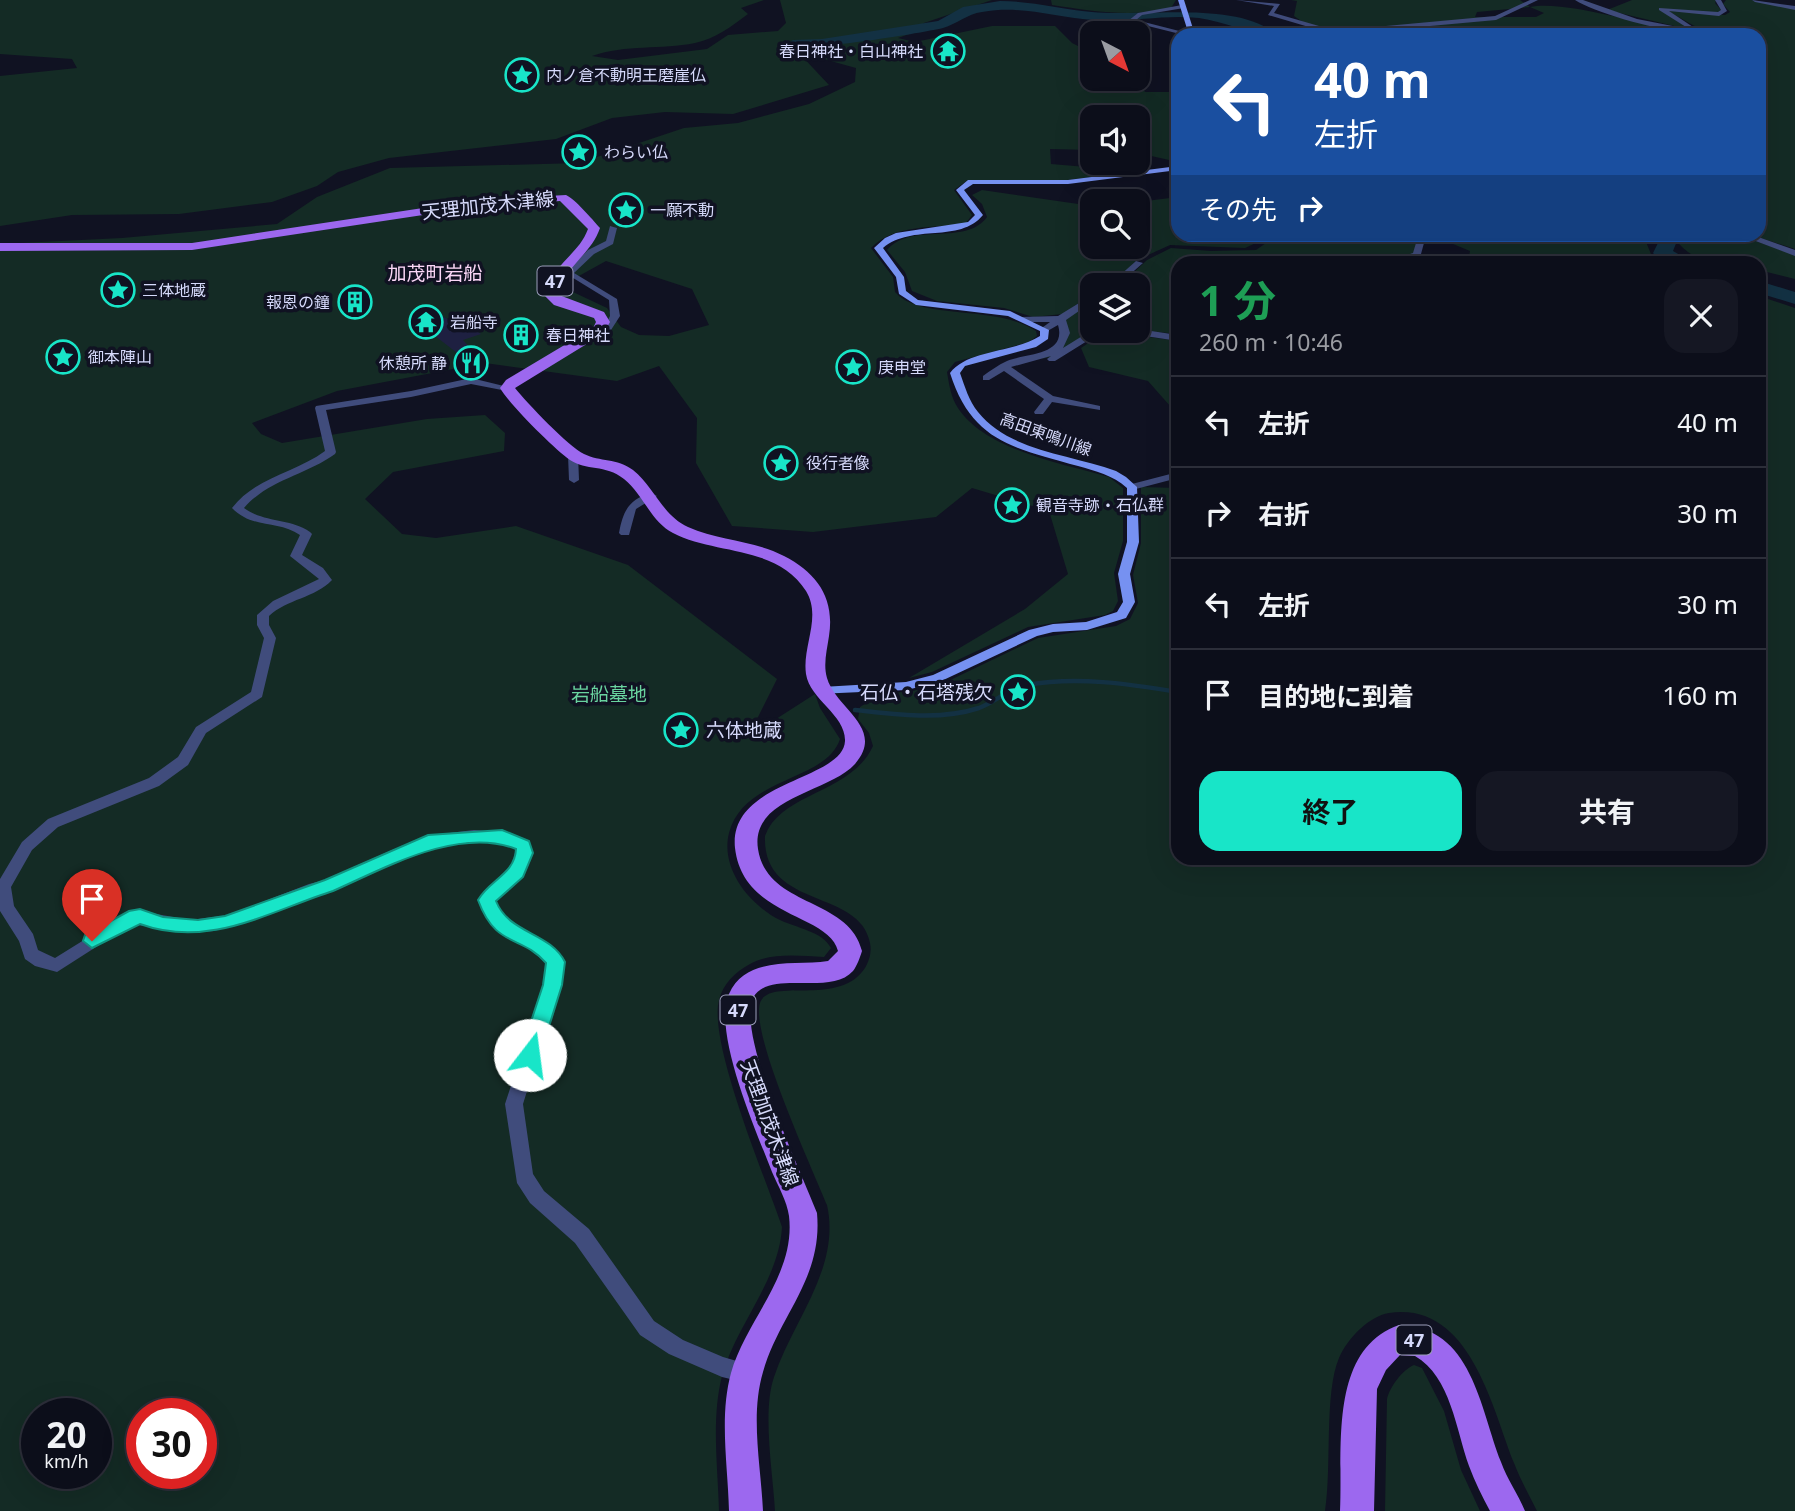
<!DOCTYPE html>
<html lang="ja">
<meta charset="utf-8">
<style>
body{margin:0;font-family:"Noto Sans","Noto Sans JP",sans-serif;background:#151723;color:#f1f3f6;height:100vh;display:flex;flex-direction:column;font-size:26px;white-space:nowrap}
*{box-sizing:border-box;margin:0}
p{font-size:23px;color:#9a9ca2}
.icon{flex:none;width:38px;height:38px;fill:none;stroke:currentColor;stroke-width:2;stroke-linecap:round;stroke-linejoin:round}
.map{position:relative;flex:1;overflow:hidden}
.side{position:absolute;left:1171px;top:256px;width:595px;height:609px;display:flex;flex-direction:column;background:#0c0e1a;border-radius:21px;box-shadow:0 7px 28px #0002,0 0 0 2px #2c2e39}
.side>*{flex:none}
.banner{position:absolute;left:1171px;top:28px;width:595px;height:214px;border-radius:21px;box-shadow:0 7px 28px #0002,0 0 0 2px #2c2e39;background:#1a4fa0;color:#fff;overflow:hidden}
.needle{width:46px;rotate:139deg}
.buttons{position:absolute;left:1080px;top:21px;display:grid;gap:14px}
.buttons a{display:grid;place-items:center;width:70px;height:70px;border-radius:14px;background:#0c0e1a;box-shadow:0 7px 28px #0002,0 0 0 2px #2c2e39;font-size:35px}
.speed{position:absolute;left:21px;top:1398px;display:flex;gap:14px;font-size:35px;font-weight:700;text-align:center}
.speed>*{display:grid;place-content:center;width:91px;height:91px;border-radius:50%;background:#0c0e1a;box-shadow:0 7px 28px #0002,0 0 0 2px #2c2e39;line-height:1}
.speed small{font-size:18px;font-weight:400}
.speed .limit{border:10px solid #d22;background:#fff;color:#111}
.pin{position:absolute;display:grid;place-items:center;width:60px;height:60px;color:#fff;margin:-72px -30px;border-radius:50% 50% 50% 0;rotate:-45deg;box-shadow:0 0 7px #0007}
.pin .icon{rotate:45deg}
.me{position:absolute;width:77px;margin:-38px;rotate:15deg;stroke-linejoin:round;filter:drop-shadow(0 0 5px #0008)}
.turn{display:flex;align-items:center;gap:24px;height:147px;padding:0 28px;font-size:32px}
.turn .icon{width:91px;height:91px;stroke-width:2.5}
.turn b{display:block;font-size:49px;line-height:60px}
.then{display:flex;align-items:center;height:66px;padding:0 28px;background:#0003;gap:14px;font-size:26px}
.round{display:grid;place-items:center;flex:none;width:74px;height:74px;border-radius:21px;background:#151723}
.summary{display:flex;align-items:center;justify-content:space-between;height:119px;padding:0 28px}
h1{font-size:42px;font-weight:700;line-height:52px;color:#1e9e55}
.primary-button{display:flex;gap:14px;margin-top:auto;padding:14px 28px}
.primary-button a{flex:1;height:80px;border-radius:21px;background:#18e5c8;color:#111;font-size:28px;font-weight:700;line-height:80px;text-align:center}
.primary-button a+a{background:#151723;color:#f1f3f6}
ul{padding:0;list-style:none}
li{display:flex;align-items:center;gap:21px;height:91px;padding:0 28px;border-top:2px solid #2c2e39}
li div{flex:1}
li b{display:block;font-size:26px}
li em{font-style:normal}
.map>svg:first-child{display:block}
.green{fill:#142b25;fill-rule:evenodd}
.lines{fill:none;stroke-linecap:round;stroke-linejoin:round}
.stream{stroke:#133143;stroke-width:4.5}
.river{fill:#133143;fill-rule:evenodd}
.building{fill:#1e2041}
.street{fill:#404c7c;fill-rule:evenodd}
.secondary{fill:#7691f1;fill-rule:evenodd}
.primary{fill:#9c68ef;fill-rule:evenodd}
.route{fill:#18e5c8;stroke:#109582;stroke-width:2}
.labels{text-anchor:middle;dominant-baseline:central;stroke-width:7;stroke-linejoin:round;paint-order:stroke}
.far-poi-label{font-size:16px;fill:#d6dafb;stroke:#101222;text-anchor:start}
.far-street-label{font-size:16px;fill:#d6dafb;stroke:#101222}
.shield{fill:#101222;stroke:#9b9eba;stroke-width:2}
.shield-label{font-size:18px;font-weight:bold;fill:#d6dafb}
.street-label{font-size:19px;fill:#d6dafb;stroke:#101222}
.far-quarter-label{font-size:19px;fill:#fbd7f7;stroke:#101222}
.poi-label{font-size:19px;fill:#d6dafb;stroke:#101222;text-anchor:end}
.park-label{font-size:19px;fill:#69d39f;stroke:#101222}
</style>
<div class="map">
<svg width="1795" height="1511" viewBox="0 0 1795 1511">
<rect width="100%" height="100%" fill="#101222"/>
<!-- green -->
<path class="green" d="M0,0H764L741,8L748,14C732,26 715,39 695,43C661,50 626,44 592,56L618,60L707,49L728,35L778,31L786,23L780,0H992L924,23L912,33L898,38L915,42L992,26H1055L1072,43L1092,53V79H1137L1145,92H1178V162L1138,153V117H1092V150L1050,149L1051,164L1122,170L1126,173L1067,180H968L954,190L972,215L966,223C934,229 895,223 871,248L893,277L895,292C919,321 997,304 1036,331L1037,336L1029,342L955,362L947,372C949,384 951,398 958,408C985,450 1064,464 1109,477L1123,488V541L1114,573L1118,601L1113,611L1105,615L1028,627L932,672L909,678L1025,609L1068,574L1049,511L972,488L936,517L813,532L732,526L696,463L697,418L659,366L617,381L485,363L337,391L252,423L261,434L282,443L427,419L485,415L505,433L504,451L393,472L365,499L402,534L436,538L516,526L628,565L777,679L748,737L815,694L820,708L840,739C826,782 744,776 729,833C720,869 750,905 780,920C796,928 822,931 831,948L824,957C800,956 772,952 750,964C735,972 723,984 719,1000C708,1043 766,1179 782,1227C779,1281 736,1325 722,1376C711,1419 718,1468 719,1511H0V244L122,238L277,224L317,197L390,168L579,163L684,128L738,123L809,104L855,82L856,68L798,52L829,85L733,114L665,112L612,118L556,139L389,158L338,172L317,186L272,202L179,214L72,215L0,226V76L77,68L72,59L0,54ZM606,261L692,289L709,325L669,336L639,335L621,327L607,308L573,292L568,282ZM37,1414H96V1474H37ZM142,1414H201V1474H142Z
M1051,0H1176L1171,8C1131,18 1092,11 1052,5Z
M1291,0H1520L1530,7C1566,0 1645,26 1687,32L1698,28L1666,10L1725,15L1730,12L1723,4L1726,0H1752L1795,9V249L1751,235L1759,234V35H1317V32L1326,30L1310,27L1294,16L1297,1ZM1530,7L1544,13L1536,17H1475L1477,12Z
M1632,0H1717L1715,3L1722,11L1715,13L1659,9L1690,28L1687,29L1607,10Z
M982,190L1092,206V247H1138V202L1178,197V234L1273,235L1245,248L1170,245L1137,260L1111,285L1105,282L1092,285V294L1063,314L1033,317L1004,308L937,301L912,291L905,272L887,250C912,221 965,247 987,217L982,204L972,195Z
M1279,234H1414L1417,240L1414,254L1398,258V262H1178V334L1138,330V285H1120L1131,279L1130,276L1147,260L1171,248L1211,251L1256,250Z
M1673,234H1736L1795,255V279L1759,270V262C1738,262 1705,264 1688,252C1682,248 1677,241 1672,237Z
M1421,235H1637L1644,237L1653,259L1663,262H1468L1470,251L1441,239L1424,242Z
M1759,296L1795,308V1511H1537C1529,1495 1520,1479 1514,1463C1492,1408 1470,1301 1389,1313C1369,1316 1347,1339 1339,1358C1324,1393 1332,1468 1325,1511H775C773,1473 762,1412 774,1377C793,1320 841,1268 827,1205C813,1170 750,1034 760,1003C769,976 839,1008 865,968C869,961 872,952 870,943C860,888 762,910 765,836C781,792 851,794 873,746L869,733L858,719L860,707L882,693L908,692L942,684L1038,638L1116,626L1130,619L1138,603L1133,575L1141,543V487L1178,488V858H1759Z
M1092,300V331L1059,355L1041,359C1061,351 1073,342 1065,320Z
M1106,331L1178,341V415L1148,381L1089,367L1081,348Z
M1414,1365L1422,1368L1444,1411L1461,1470L1480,1511H1385L1387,1399C1390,1387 1402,1370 1414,1365Z"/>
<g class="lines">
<!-- stream -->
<path class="stream" d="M855,710C895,714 939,721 979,708C996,702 1009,688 1027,685C1077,676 1129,684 1178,692"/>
<!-- river -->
<path class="river" d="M1000,1C1032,1 1060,9 1092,12C1140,17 1239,0 1277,35C1251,35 1226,22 1199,18C1164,14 1128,23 1093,20C1053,17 1023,5 982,12C967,14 957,24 943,28C921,33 798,54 786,44L793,40L822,39L938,21L963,7Z
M1645,234L1675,237L1677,241L1673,251L1692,262C1678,263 1663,265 1653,253L1658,243Z
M1759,281L1795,292V304L1759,293Z"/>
</g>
<!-- building -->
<path class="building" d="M442,316L458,325L465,322L481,334L463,340L488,368L483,373L430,332L435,330L424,322Z"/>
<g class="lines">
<!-- street -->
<path class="street" d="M1236,0L1280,4L1274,13L1319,26L1364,28L1495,16L1530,0H1538L1496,20L1364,32L1319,30L1268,15L1274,6Z
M1575,0H1583L1637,19L1683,28L1686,27L1659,10V8L1718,12L1721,10L1715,0H1721L1727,11L1719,16L1669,11L1696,29C1674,37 1595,13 1575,0Z
M1752,0L1795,6V10L1755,2Z
M1182,5L1184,8L1142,15L1136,20L1195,35H1184L1128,21L1138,13Z
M610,226L617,228L613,244L594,254L574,273L617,299L620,316L611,330L598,334L593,331L605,326L610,316L609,300L565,273L588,250L606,241Z
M1413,234H1421L1424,243L1421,254L1408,260L1409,262H1398V258L1413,253L1416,243Z
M1737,234H1750L1795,250V256Z
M1136,261L1143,263L1118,285H1109Z
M1092,295V302L1066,320L1070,333L1063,348L1092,330L1101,331L1100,333L1055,361H1049L1047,359L1051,356L1011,367L1053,396L1100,406V410L1052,402L1043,414H1035L1034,412L1044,399L1004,371L989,380H983V376C990,371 998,365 1007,361C1026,353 1067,356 1058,325L1044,333L1039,330L1050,322H1024L1019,319L1021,317L1058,316Z
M1138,329L1178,335V341L1132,334L1127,331Z
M471,378L512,388L507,391L471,384L411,397L326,410L336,452L335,454C306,475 268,480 244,508C264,523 289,518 310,532L312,534L302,555L323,568L332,580C315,598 287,599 269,616V625L276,638L262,697L206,733L188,765L159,786L58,827L32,850L11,887L14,906L33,934L38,950L55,958L129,912H145L190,920L229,915L309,884L325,880L392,850L449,833L474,830L499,832L528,841C540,866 511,886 495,901C512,936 549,933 564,962L560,985L523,1104L533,1174L544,1191L589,1229L654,1321L683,1340L723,1357L754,1366L757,1373L754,1380L747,1383L722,1377L669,1354L640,1335L575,1243L530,1203L517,1183L505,1104L544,985L547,964L531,950L495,928L479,900L512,865L516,848C452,827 390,865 332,890L316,894L249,921L214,931L190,933L132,924L57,972L35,966L25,959L19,941L0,911V879L22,842L48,819L149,778L178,757L196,727L251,692L264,638L257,625V615L273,601L319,579L290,556L300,535C278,520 252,529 232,508C256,477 295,473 325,451L315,408L316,406L411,391Z
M573,452L578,455L579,480L574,483L569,480L568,455Z
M1178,472V478L1132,490L1127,487L1128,485Z
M651,493L657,496L636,509L629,535H621L619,533C623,511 629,499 651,493Z"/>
<!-- secondary -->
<path class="secondary" d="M1178,0H1184L1195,35H1189Z
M1178,166V170L1068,184H973L964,190L983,215C959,244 913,223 883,248L904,277L906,291L918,300L1010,311L1049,330L1048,339L1036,347L965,366L960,373C965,387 969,401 978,412C1010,452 1071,454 1116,471L1126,477L1137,487L1139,542L1130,574L1135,602L1126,618L1087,630L1053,632L1037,636L937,683L906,690L817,694L815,691L822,687L906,682L933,675L1029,630L1053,624L1086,622L1117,612L1123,602L1118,574L1127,542V488C1113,475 1095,471 1078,466C1014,448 972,442 950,373C968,349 1014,353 1040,336V331L1008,316L916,305L899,294L896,277L874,248L885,238L896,233L968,222L975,215L956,190L968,180H1068Z"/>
<!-- primary -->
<path class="primary" d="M566,195C575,199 592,219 600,228C591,255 564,266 559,295L604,312L610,322L603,334L515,388C526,402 569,447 584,454C600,462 617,458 633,470C654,487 663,516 688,527C719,541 753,540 784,556C817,573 835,598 829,636C827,650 823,664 827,678C836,709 886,728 855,764C829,793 750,797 758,849C767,908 849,897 862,951C860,957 857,966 853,971C830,997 769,968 753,998C736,1033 802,1174 817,1213C823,1279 779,1315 763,1372C750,1416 761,1466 763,1511H729C728,1466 719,1417 731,1373C746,1320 796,1275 789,1216C787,1201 778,1186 772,1172C757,1133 712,1032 729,994C746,955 795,966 828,961L838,951C829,913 743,918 735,848C728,780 843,781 845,741C846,715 810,700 806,674C802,646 822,617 806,591C777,545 715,555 673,533C651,522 643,494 624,479C605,464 586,471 570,460C554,449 509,404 500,388L506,380L593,328L596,322L594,318L554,305L545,296C552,263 578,256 588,229L560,201L476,207L192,250L0,251V243H192L476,200Z
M1399,1325C1472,1326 1480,1408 1501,1462C1507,1479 1518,1494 1525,1511H1490C1482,1496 1475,1482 1469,1466C1456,1430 1451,1377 1415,1356L1400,1355L1386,1370L1377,1389L1374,1511H1340C1343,1449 1328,1350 1399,1325Z"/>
</g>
<!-- route -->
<path class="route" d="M502,830L529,841L533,853L523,877L496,901C509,934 550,932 565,962L562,985L540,1055L537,1062L530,1064L523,1062L520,1055L543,985L546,963C521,934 496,949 478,900C489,880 515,874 516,849C459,826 385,868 333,891C268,912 209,949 140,924L92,948L83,941L85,935L129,911L140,909L163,917L198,920L225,916L325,880L428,835Z"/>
<!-- icons -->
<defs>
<symbol id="temple-ring" viewBox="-11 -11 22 22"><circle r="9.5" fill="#101222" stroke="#18e5c8" stroke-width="1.5"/><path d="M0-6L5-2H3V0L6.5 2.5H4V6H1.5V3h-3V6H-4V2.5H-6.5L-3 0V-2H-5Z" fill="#18e5c8"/></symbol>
<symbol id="sight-ring" viewBox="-11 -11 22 22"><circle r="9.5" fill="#101222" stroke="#18e5c8" stroke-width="1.5"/><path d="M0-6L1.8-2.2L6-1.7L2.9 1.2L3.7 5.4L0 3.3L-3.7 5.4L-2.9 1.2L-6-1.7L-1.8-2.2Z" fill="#18e5c8"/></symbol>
<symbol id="building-ring" viewBox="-11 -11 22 22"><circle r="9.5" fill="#101222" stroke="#18e5c8" stroke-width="1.5"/><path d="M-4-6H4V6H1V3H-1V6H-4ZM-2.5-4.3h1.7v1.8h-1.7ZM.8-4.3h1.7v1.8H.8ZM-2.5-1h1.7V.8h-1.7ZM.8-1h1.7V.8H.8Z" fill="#18e5c8"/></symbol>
<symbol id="restaurant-ring" viewBox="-11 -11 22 22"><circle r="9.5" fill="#101222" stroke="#18e5c8" stroke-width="1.5"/><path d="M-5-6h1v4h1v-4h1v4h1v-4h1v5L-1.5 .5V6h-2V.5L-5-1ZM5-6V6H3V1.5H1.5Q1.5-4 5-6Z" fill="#18e5c8"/></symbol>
</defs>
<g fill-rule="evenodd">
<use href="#temple-ring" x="929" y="32" width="38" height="38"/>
<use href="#sight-ring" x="503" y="56" width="38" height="38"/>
<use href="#sight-ring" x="560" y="133" width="38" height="38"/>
<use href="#sight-ring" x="607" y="191" width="38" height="38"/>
<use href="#sight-ring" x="99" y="271" width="38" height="38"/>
<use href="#building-ring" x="336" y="283" width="38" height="38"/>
<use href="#temple-ring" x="407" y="303" width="38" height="38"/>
<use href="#building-ring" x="502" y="316" width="38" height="38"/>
<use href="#sight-ring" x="44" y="338" width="38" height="38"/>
<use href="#restaurant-ring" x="452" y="344" width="38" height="38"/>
<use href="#sight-ring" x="834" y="348" width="38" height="38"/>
<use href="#sight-ring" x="762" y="444" width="38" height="38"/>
<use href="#sight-ring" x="993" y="486" width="38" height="38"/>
<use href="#sight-ring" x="999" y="673" width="38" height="38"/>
<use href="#sight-ring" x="662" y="711" width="38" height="38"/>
</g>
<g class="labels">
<!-- far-poi labels -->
<g class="far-poi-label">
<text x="923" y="51" text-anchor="end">春日神社・白山神社</text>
<text x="546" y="75">内ノ倉不動明王磨崖仏</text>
<text x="604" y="152">わらい仏</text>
<text x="650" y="210">一願不動</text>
<text x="142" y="290">三体地蔵</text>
<text x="330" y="302" text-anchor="end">報恩の鐘</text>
<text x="450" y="322">岩船寺</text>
<text x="546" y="335">春日神社</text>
<text x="88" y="357">御本陣山</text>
<text x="447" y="363" text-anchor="end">休憩所 静</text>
<text x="878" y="367">庚申堂</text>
<text x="806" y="463">役行者像</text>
<text x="1036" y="505">観音寺跡・石仏群</text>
</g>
<!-- far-street labels -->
<g class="far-street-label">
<text transform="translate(1046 434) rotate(20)">高田東鳴川線</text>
</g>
<!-- shield labels -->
<g class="shield">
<rect x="537.5" y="266.5" width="35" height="29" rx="5"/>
<rect x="720.5" y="995.5" width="35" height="29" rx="5"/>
<rect x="1396.5" y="1325.5" width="35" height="29" rx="5"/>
</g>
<g class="shield-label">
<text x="555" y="281">47</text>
<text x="738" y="1010">47</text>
<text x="1414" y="1340">47</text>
</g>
<!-- street labels -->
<g class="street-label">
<text transform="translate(488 205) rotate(-6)">天理加茂木津線</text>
<text transform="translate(770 1123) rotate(70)">天理加茂木津線</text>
</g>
<!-- far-quarter labels -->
<g class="far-quarter-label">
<text x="435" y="273">加茂町岩船</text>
</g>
<!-- poi labels -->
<g class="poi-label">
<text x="993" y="692">石仏・石塔残欠</text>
<text x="706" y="730" text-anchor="start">六体地蔵</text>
</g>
<!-- park labels -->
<g class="park-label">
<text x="609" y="694">岩船墓地</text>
</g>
</g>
</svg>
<div class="buttons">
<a><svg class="needle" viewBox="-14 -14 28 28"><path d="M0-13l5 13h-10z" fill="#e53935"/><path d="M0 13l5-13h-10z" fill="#9a9ca2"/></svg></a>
<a><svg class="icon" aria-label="sound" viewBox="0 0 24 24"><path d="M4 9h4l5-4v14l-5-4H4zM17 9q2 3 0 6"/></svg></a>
<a><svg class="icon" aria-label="search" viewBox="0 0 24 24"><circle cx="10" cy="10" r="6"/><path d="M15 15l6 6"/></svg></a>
<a><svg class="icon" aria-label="layers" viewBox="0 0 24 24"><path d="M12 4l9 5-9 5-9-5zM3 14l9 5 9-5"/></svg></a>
</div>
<div class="speed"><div>20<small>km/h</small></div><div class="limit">30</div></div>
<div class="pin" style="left:92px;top:941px;background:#d93025"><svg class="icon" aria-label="arrive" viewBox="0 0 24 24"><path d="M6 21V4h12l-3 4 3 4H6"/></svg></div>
<svg class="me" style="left:530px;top:1055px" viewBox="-20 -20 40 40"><circle r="19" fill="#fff"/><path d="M0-13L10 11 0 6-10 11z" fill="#18e5c8"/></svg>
<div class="banner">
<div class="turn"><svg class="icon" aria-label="left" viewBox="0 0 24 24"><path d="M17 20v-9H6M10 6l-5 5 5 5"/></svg><div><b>40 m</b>左折</div></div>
<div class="then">その先<svg class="icon" aria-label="right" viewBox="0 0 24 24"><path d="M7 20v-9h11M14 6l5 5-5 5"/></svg></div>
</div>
<section class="side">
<div class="summary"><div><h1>1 分</h1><p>260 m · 10:46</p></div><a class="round"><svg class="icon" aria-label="close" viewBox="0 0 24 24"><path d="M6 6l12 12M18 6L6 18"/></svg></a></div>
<ul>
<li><svg class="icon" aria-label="left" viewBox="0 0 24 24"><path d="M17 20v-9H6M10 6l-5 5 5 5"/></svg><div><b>左折</b></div><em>40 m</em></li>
<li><svg class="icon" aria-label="right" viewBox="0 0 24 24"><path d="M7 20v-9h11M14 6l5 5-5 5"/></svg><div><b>右折</b></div><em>30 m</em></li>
<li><svg class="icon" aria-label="left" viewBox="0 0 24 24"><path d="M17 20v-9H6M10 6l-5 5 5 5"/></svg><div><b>左折</b></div><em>30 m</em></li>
<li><svg class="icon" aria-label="arrive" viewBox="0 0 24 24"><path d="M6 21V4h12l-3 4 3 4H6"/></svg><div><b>目的地に到着</b></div><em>160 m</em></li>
</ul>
<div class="primary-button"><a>終了</a><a>共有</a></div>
</section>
</div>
